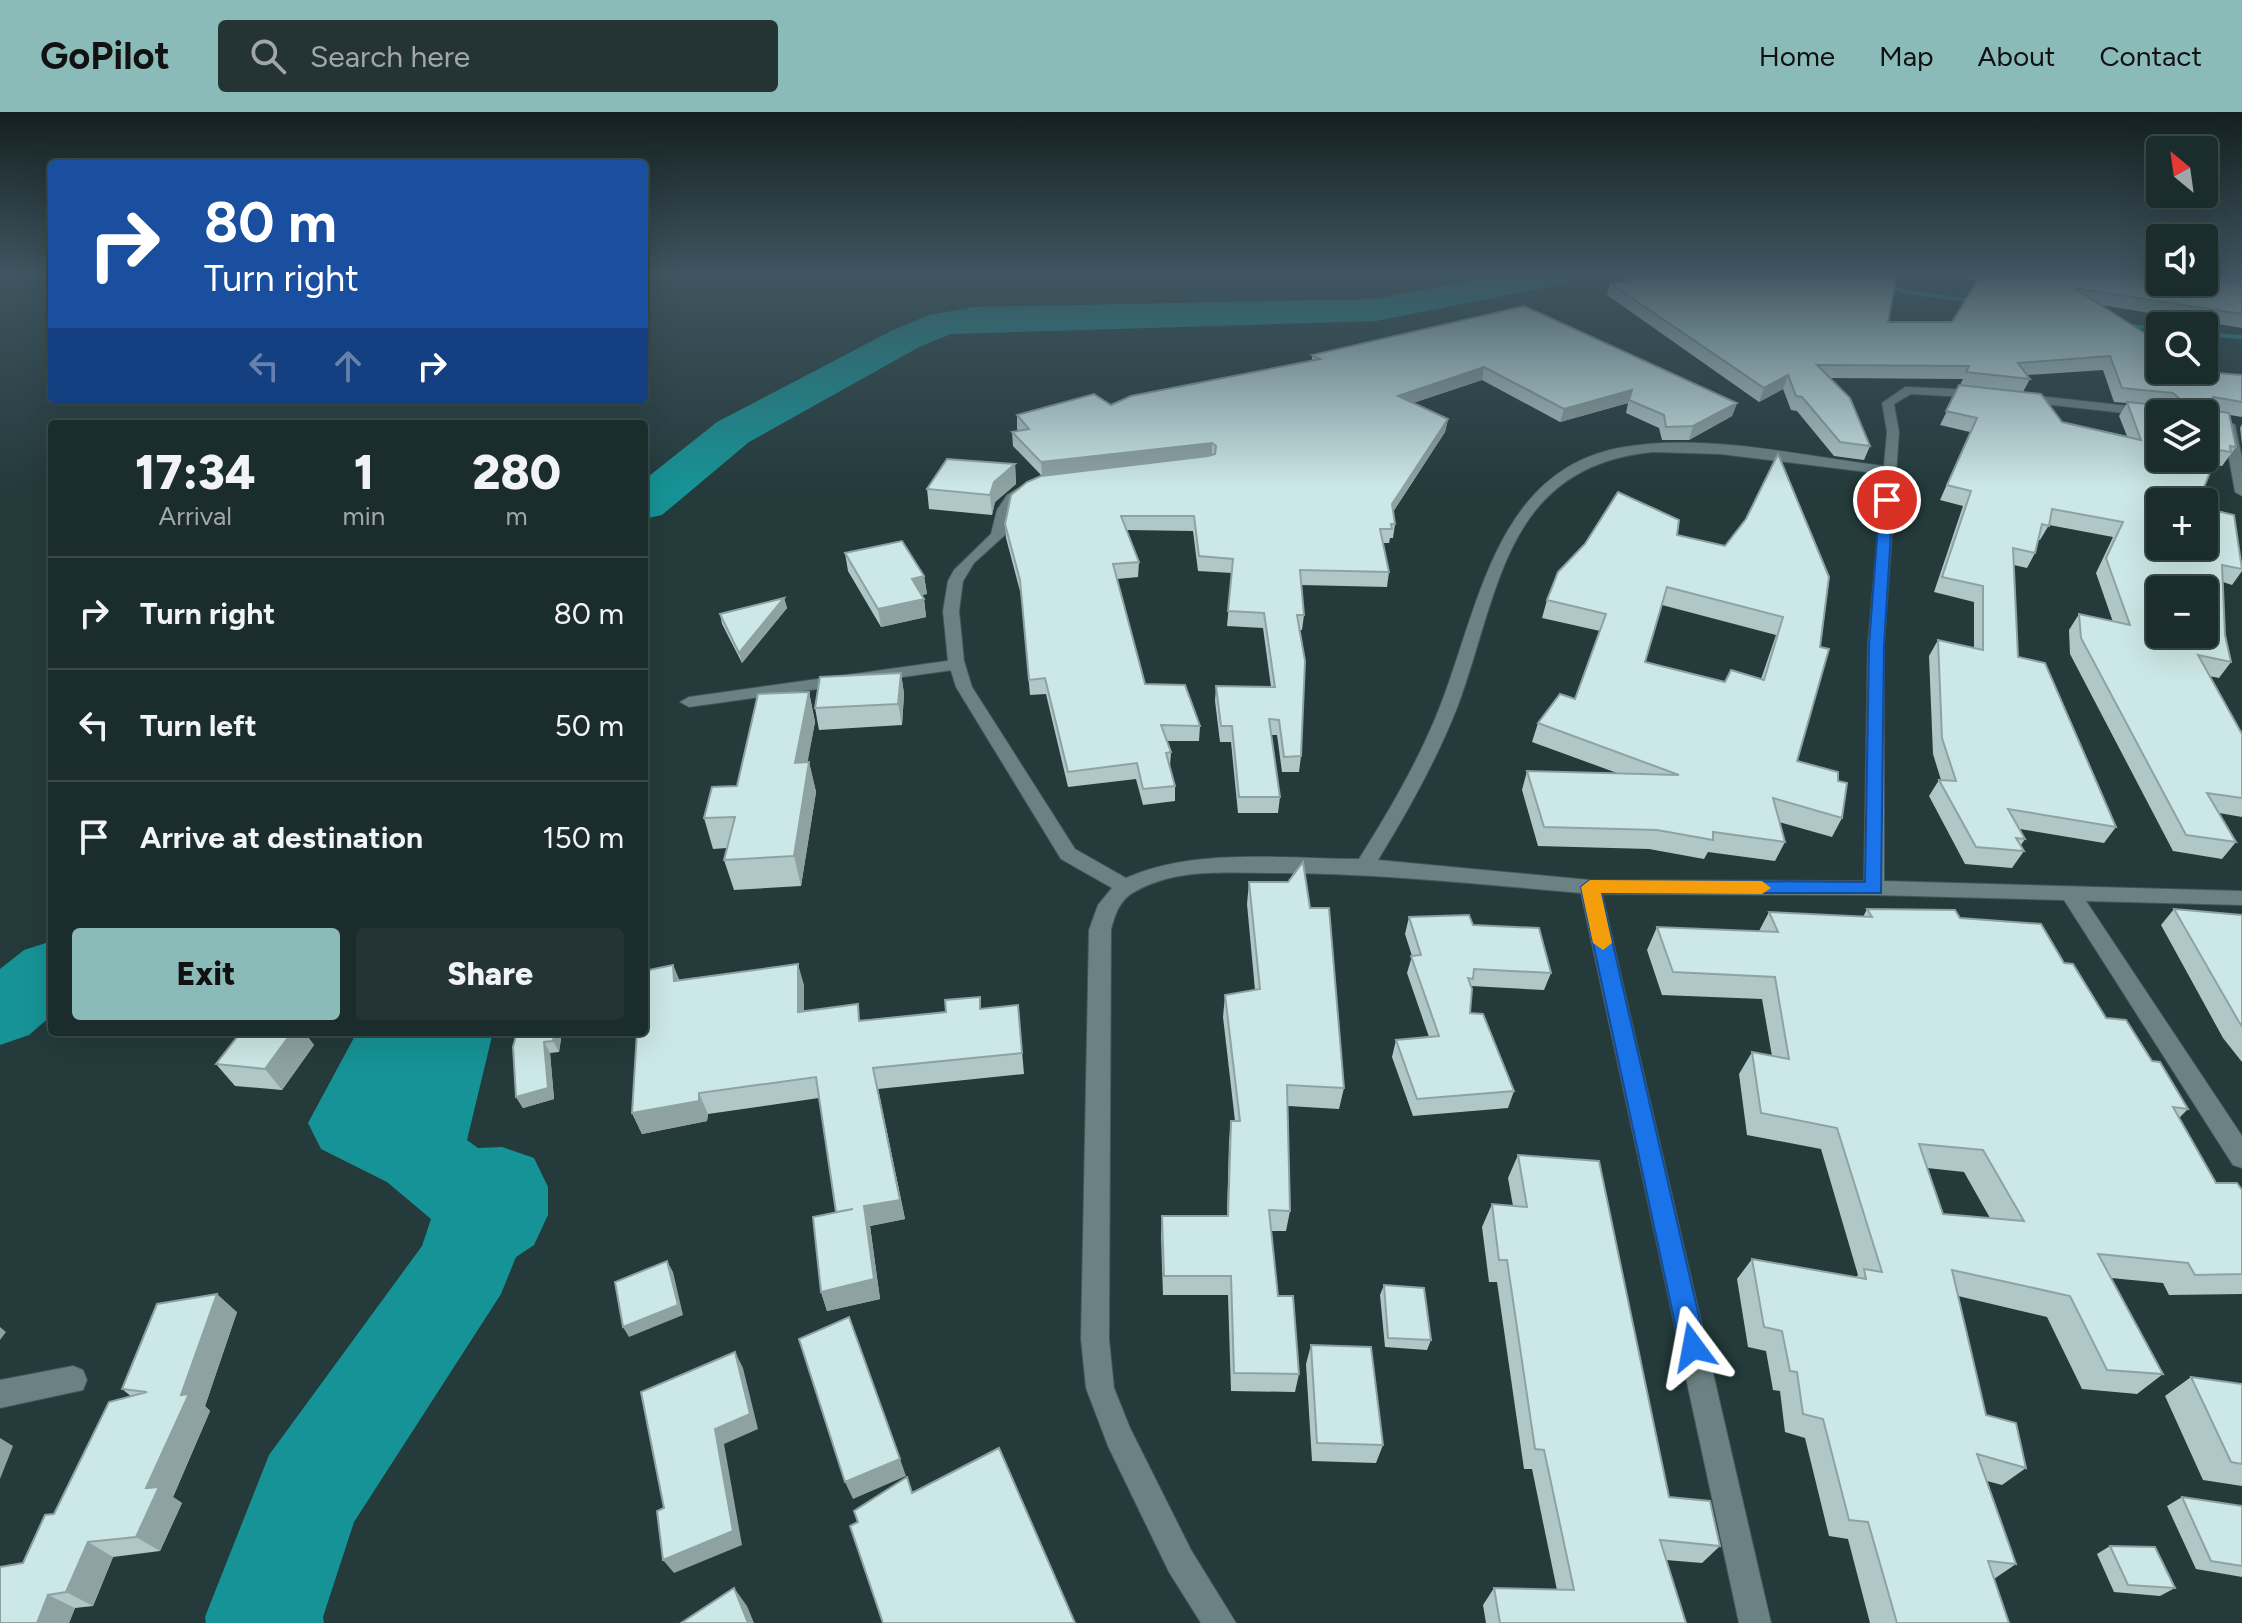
<!DOCTYPE html>
<meta charset="utf-8">
<style>
body{margin:0;font-family:Figtree,sans-serif;background:#243434;color:#f1f3f6;height:100vh;display:flex;flex-direction:column;font-size:30px;white-space:nowrap}
*{box-sizing:border-box;margin:0}
p{font-size:26px;color:#a0a7a9}
.icon{flex:none;width:44px;height:44px;fill:none;stroke:currentColor;stroke-width:2;stroke-linecap:round;stroke-linejoin:round}
.map{position:relative;flex:1;overflow:hidden}
.side{position:absolute;left:48px;top:308px;width:600px;height:616px;display:flex;flex-direction:column;background:#1b2c2c;border-radius:8px;box-shadow:0 8px 32px #0002,0 0 0 2px #394848}
.side>*{flex:none}
.guide{position:absolute;left:48px;top:48px;width:600px;height:244px;border-radius:8px;box-shadow:0 8px 32px #0002,0 0 0 2px #394848;background:#1a4fa0;color:#fff;overflow:hidden}
.needle{width:52px;rotate:331deg}
.buttons{position:absolute;left:2146px;top:24px;display:grid;gap:16px}
.buttons a{display:grid;place-items:center;width:72px;height:72px;border-radius:8px;background:#1b2c2c;box-shadow:0 8px 32px #0002,0 0 0 2px #394848;font-size:40px}
.pin{position:absolute;display:grid;place-items:center;width:68px;height:68px;color:#fff;margin:-34px;border:4px solid #fff;border-radius:50%;box-shadow:0 2px 8px #0007}
.me{position:absolute;width:88px;margin:-44px;rotate:347deg;stroke-linejoin:round;filter:drop-shadow(0 0 6px #0008)}
.turn{display:flex;align-items:center;gap:28px;height:168px;padding:0 24px;font-size:36px}
.turn .icon{width:104px;height:104px;stroke-width:2.5}
.turn b{display:block;font-size:56px;line-height:68px}
.lanes{display:flex;align-items:center;height:76px;padding:0 24px;background:#0003;justify-content:center;gap:40px;direction:ltr}
.lanes .off{opacity:.35}
.eta{display:flex;justify-content:space-evenly;align-items:center;height:136px;text-align:center}
.eta b{font-size:48px;font-weight:800;line-height:56px}
.button{display:flex;gap:16px;margin-top:auto;padding:16px 24px}
.button a{flex:1;height:92px;border-radius:8px;background:#8bbbb9;color:#111;font-size:32px;font-weight:800;line-height:92px;text-align:center}
.button a+a{background:#243434;color:#f1f3f6}
ul{padding:0;list-style:none}
li{display:flex;align-items:center;gap:24px;height:112px;padding:0 24px;border-top:2px solid #394848}
li div{flex:1}
li b{display:block;font-size:30px}
li em{font-style:normal}
header{display:flex;align-items:center;gap:48px;box-sizing:border-box;height:112px;padding:0 40px;background:#8bbbb9;color:#111}
header strong{font-size:38px}
nav{display:flex;gap:44px;margin-inline-start:auto;font-size:28px}
.search{width:560px;height:72px;background:#243434;display:flex;align-items:center;gap:20px;box-sizing:border-box;padding:0 28px;border-radius:8px;color:#a0a7a9;font-size:30px}
.map>svg:first-child{display:block}
.lines{fill:none;stroke-linecap:round;stroke-linejoin:round}
.stream{fill:#169396;fill-rule:evenodd}
.river{fill:#169396;fill-rule:evenodd}
.lane-casing{stroke:#435757;stroke-width:2}
.street-casing{stroke:#435757;stroke-width:2}
.lane{fill:#6a8283;fill-rule:evenodd}
.street{fill:#6a8283;fill-rule:evenodd}
.wall{fill:#afc7c7;fill-rule:evenodd}
.shaded-wall{fill:#8fa2a2}
.building{fill:#cce7e7;stroke:#8fa2a2;stroke-width:2;fill-rule:evenodd}
.route{fill:#1a73e8;stroke:#114b97;stroke-width:2}
.slow{fill:#f59e0b}
</style>
<header>
<strong>GoPilot</strong>
<div class="search"><svg class="icon" aria-label="search" viewBox="0 0 24 24"><circle cx="10" cy="10" r="6"/><path d="M15 15l6 6"/></svg>Search here</div>
<nav><a>Home</a><a>Map</a><a>About</a><a>Contact</a></nav>
</header>
<div class="map">
<svg width="2242" height="1511" viewBox="0 0 2242 1511">
<rect width="100%" height="100%" fill="#243a3b"/>
<g class="lines">
<!-- stream -->
<path class="stream" d="M1880,170L1908,178L1982,189L1979,191L1907,182L1878,173Z
M2120,210L2160,216V220L2118,213L2117,212Z
M2204,220L2242,223V227L2204,224Z"/>
<!-- river -->
<path class="river" d="M1497,163H1571L1566,171L1553,174L1376,209L951,222L921,234L749,330L662,403L644,407V368L717,310L893,218L929,203L974,195L1376,187Z
M52,829V903L29,923L0,933V857L24,838Z
M357,920H493L467,1028L478,1036L502,1035L534,1046L548,1075V1103L534,1133L516,1145L501,1182L354,1410L323,1505L324,1511H206L205,1505L269,1343L422,1134L431,1107L387,1070L321,1037L308,1011Z"/>
<defs>
<path id="lane" d="M954,548L960,549V557L689,595L680,590L689,585Z"/>
<path id="street" d="M1905,275L1981,278L1987,282L1981,286L1911,282L1894,292L1899,320L1884,533V769L2242,779V793L2086,789L2242,1024V1056L2233,1053L2064,788L1874,783L1602,782L1771,1511H1739L1581,781C1478,772 1376,761 1272,761C1226,761 1178,756 1136,779C1120,787 1115,802 1111,818L1109,1227L1114,1276L1130,1316L1191,1438L1236,1511H1201L1169,1460L1108,1334L1086,1276L1081,1227L1089,818L1098,793L1112,776L1061,747L956,575L948,549L943,499L948,469L954,458L991,422L997,398L1007,383L1029,370H1039V376L1016,389L1005,423L974,451L963,469L959,499L964,549L972,575L1075,737L1126,766C1197,735 1283,747 1359,747C1389,699 1418,650 1439,597C1479,497 1495,356 1624,335C1709,321 1800,344 1884,354L1887,320L1882,291ZM1653,340L1720,342L1883,362L1868,533L1864,769L1590,768L1378,748C1408,699 1436,649 1457,596C1500,481 1503,355 1653,340Z
M2021,282L2164,298L2170,302H2160V305L2017,289L2015,286Z
M2229,309L2235,313L2242,346V384L2235,380L2223,313Z
M73,1254L83,1258L87,1268L83,1278L0,1296V1268Z"/>
</defs>
<!-- lane casing -->
<use href="#lane" class="lane-casing"/>
<!-- street casing -->
<use href="#street" class="street-casing"/>
<!-- lane -->
<use href="#lane" class="lane"/>
<!-- street -->
<use href="#street" class="street"/>
</g>
<!-- wall -->
<path class="wall" d="M1619,163H1897L1888,210H1952L1978,169L1957,163H2160L2204,170V163H2242V216L2101,193L2204,260L2242,263V305L2230,303L2236,335L2222,354L2213,353L2160,390L2242,451V459L2232,473L2223,470L2225,523L2231,550L2219,566L2209,564L2242,622V705L2219,701L2236,730L2222,747L2173,739L2070,542L2069,518L2079,502L2113,510L2096,461L2113,425L2049,413L2040,428H2038L2035,441L2027,456L2014,453L2018,545L2116,715L2104,731L2020,717L2025,727L2021,733L2024,739L2012,756L1965,752L1929,684L1939,668H1941L1933,642L1929,544L1938,528L1974,536V490L1934,480L1963,394L1940,388L1970,320L1940,313L1963,267L1831,266L1870,334L1864,348L1834,344L1797,299L1791,298L1783,277L1759,290L1607,183L1610,171L1624,170L1625,168ZM2103,258L2114,290L2127,291L2119,304L2127,324L2062,310L2023,280L2030,267L2027,263Z
M1524,194L1737,291L1732,304L1689,328H1662L1659,316L1626,301L1628,291L1560,310L1482,268L1413,291L1448,307L1445,320L1393,400L1395,412L1393,426H1390L1389,431H1383L1389,460L1387,475L1301,473L1304,503L1302,518H1300L1301,644L1299,660H1282L1277,623H1271L1280,685L1278,701H1238L1231,630H1220L1215,589L1216,574L1271,575L1263,516L1227,514L1232,461L1198,459L1193,419L1127,418L1139,450L1138,465L1117,467L1145,572L1200,614L1199,629H1167L1171,640L1170,655L1175,674V689L1143,693L1136,667L1068,675L1046,582L1030,583L1021,483L1006,426L1005,412L1042,364L1013,334L1012,320L1019,319L1017,317V303L1111,293L1312,248V243Z
M2242,312V332L2240,316Z
M1778,342L1797,649L1838,669L1842,706L1832,725L1779,710L1785,730L1775,749L1708,740L1704,747L1649,737L1538,734L1522,678L1527,659L1617,661L1532,630L1538,611L1575,587L1600,519L1542,506L1547,488L1677,423L1725,434L1746,407ZM1662,493L1776,523L1761,567L1725,570L1645,550Z
M1015,352L1016,372L995,390L992,403L929,397L927,377Z
M845,441L924,464L927,482L922,483L924,487L926,505L881,515L848,459Z
M784,486L787,496L742,551L722,512L720,502Z
M901,561L904,582L902,613L819,618L815,596Z
M809,580L815,610L807,650H809L816,680L801,774L734,778L724,748L727,736L713,737L704,706L737,674Z
M1249,770L1310,796L1344,976L1339,997L1288,994L1290,1099L1286,1119H1271L1278,1184L1299,1262L1295,1280L1231,1279L1228,1183H1163L1161,1124L1162,1104H1227L1229,1030L1231,1009H1235L1223,905L1225,883L1255,878L1247,792Z
M1867,797L1960,806L2064,851L2106,906L2152,949L2188,997L2179,1006L2216,1071L2242,1078V1182L2169,1183L2163,1171L2111,1166L2163,1262L2137,1282L2082,1277L2047,1205L1958,1184L1986,1303L2026,1356L2002,1373L1987,1369L2016,1452L1994,1467L2009,1511H1870L1848,1427L1829,1424L1805,1326L1785,1320L1780,1279L1773,1278L1766,1239L1748,1235L1737,1167L1752,1147L1856,1165L1858,1163L1821,1037L1747,1023L1739,962L1752,940L1772,944L1762,887L1662,883L1647,838L1657,815L1759,819L1769,800L1863,805ZM1927,1056L1964,1060L1990,1106L1943,1102Z
M2174,797L2242,803V950L2223,926L2161,813Z
M1409,805L1473,813L1551,861L1544,878L1471,874L1470,901L1514,979L1508,996L1413,1004L1392,945L1396,928L1429,925L1407,861L1412,844L1405,822Z
M673,853L679,868L804,873V899L862,908L1018,893L1024,962L878,977L905,1107L870,1114L880,1187L827,1199L821,1180L837,1100L819,986L708,1002L707,1009L642,1022L632,1001Z
M241,920H304L314,933L282,978L235,974L216,952Z
M562,920L559,940L550,941L554,987L523,996L516,985L513,935Z
M1518,1043L1669,1385L1720,1434L1702,1451L1666,1448L1686,1511H1486L1483,1493L1494,1476L1557,1478L1532,1357H1524L1497,1170H1489L1482,1115L1492,1092L1513,1094L1508,1066Z
M1384,1173L1431,1228L1427,1238L1385,1235L1380,1183Z
M237,1200L205,1294L210,1299L173,1385L182,1391L160,1439L113,1445L93,1494L75,1496L69,1511H0L23,1451L132,1285L122,1277Z
M1311,1233L1383,1333L1376,1351L1312,1349L1306,1252Z
M2191,1265L2242,1272V1374L2203,1368L2165,1284Z
M2182,1385L2242,1394V1465L2196,1457L2167,1394Z
M2110,1434L2175,1476L2160,1484L2114,1480L2097,1442Z"/>
<!-- shaded-wall -->
<path class="shaded-wall" d="M1484,255L1482,268L1395,297L1398,284Z
M1788,263L1783,277L1759,290L1764,276Z
M1632,278L1628,291L1560,310L1564,297Z
M1737,291L1732,304L1689,328L1693,314Z
M1448,307L1445,320L1389,406L1392,392Z
M1212,331V345L1042,364L1041,350Z
M1015,352L1016,372L995,390L992,403L990,383L994,370Z
M924,464L927,482L914,484L912,467Z
M784,486L787,496L742,551L739,541Z
M924,487L926,505L881,515L878,497Z
M901,561L904,582L902,613L898,592Z
M809,580L815,610L802,681L795,651Z
M644,631L650,648L644,659Z
M809,650L816,680L801,774L794,744Z
M798,852L804,873V921L798,900Z
M673,853L682,874L674,869Z
M292,920H304L314,933L282,978L265,957Z
M554,920H562L559,940L553,929Z
M544,930L550,941L554,987L523,996L516,985Z
M878,977L905,1107L870,1114L880,1187L827,1199L821,1180L864,1094Z
M699,981L708,1002L707,1009L642,1022L632,1001Z
M667,1149L673,1160L683,1203L629,1225L623,1215Z
M217,1182L237,1200L205,1294L210,1299L173,1385L182,1391L160,1439L136,1425L146,1376Z
M0,1215L6,1220L0,1228Z
M735,1240L743,1256L758,1317L724,1332L742,1433L674,1461L663,1448L715,1317Z
M0,1326L13,1334L0,1367Z
M900,1347L906,1364L853,1387L845,1370Z
M88,1430L113,1445L93,1494L66,1480Z
M734,1476L747,1494L754,1511H748Z
M48,1483L75,1496L69,1511H37Z"/>
<!-- building -->
<path class="building" d="M1638,163H1897L1888,210H1952L1981,163H2160V170H2204V167L2242,172V202L2074,176L2160,231V258H2201L2204,260L2242,263V290L2213,285L2211,298L2229,301L2236,335L2230,334L2231,340L2219,338L2198,390H2160V434H2204V396L2234,403L2242,457L2222,453L2225,523L2231,550L2198,543L2242,622V686L2207,681L2236,730L2186,723L2081,526L2079,502L2130,513L2106,446L2123,410L2052,397L2049,414L2042,412L2035,441L2013,436L2018,545L2045,551L2116,715L2008,697L2025,727L2016,726L2024,739L1976,735L1939,668L1956,669L1942,626L1938,528L1983,538V474L1942,465L1971,379L1947,373L1977,306L1946,299L1959,273L2041,282L2062,310L2141,328L2127,290L2168,294L2181,288L2173,281L2122,276L2110,244L2018,251L2030,267L1966,260L1969,254L1817,253L1850,286L1870,334L1840,330L1802,285L1796,284L1788,263L1764,276L1610,171L1633,169L1626,164ZM2160,302H2204V346H2160ZM2160,478H2204V522H2160Z
M1524,194L1737,291L1693,314L1666,315L1664,303L1629,288L1632,278L1564,297L1484,255L1398,284L1448,307L1392,392L1395,412H1391L1392,417H1380L1389,460L1300,458L1304,503H1297L1305,549L1301,644L1284,645L1279,608L1269,607L1280,685H1239L1232,614H1221L1216,574L1275,575L1264,501L1228,499L1233,447L1199,444L1194,404H1121L1139,450L1113,452L1145,572L1185,573L1200,614L1161,613L1171,640L1166,641L1175,674L1143,677L1137,651L1068,660L1045,566L1029,568L1020,468L1005,412L1011,383L1027,370L1041,364L1208,344L1215,342L1216,334L1212,331L1041,350L1012,320L1029,317L1017,303L1094,282L1111,293L1131,284L1320,247L1312,243Z
M1778,342L1829,465L1820,535L1829,537L1797,649L1838,660V669L1847,671L1842,706L1773,686L1785,730L1713,720V728L1657,718L1544,715L1527,659L1679,663L1538,611L1560,582L1575,587L1606,502L1547,488L1558,460L1585,432L1618,380L1679,408L1677,423L1725,434L1746,407ZM1667,475L1783,505L1764,568L1731,558L1725,570L1645,550Z
M947,347L1015,352L994,370L990,383L927,377Z
M902,429L924,464L912,467L924,487L878,497L845,441Z
M784,486L739,541L720,502Z
M901,561L898,592L815,596L820,565Z
M809,580L795,651L809,650L794,744L724,748L735,705L704,706L712,675L737,674L758,582Z
M1303,750L1310,796H1329L1344,976L1287,973L1290,1099L1269,1098L1278,1184H1293L1299,1262L1234,1261L1231,1164H1164L1162,1104H1228L1231,1009H1240L1225,883L1260,877L1249,770H1288Z
M1867,797L1955,798L1960,806L2041,812L2064,851L2073,852L2106,906L2126,908L2152,949L2160,950L2188,997L2173,995L2216,1071H2237L2242,1078V1162L2195,1163L2188,1151L2098,1142L2163,1262L2107,1258L2070,1184L1952,1158L1986,1303L2016,1311L2026,1356L1977,1342L2016,1452L1988,1449L2009,1511H1897L1868,1410L1849,1408L1823,1307L1803,1302L1797,1260L1790,1259L1782,1219L1764,1215L1752,1147L1866,1167L1864,1157L1882,1160L1837,1016L1761,1001L1752,940L1789,947L1775,865L1673,860L1657,815L1778,820L1769,800L1872,805ZM1919,1032L1983,1038L2024,1109L1943,1102Z
M2174,797L2242,803V914L2239,910Z
M1469,803L1473,813L1539,816L1551,861L1474,857L1473,867L1468,866L1472,877L1470,901L1483,902L1514,979L1417,987L1396,928L1439,924L1411,844L1421,843L1409,805Z
M798,852V900L858,892L859,909L946,900L945,888L980,885V897L1018,893L1022,941L873,956L900,1088L864,1094L874,1167L821,1180L813,1105L853,1097L836,1100L816,965L699,981V989L632,1001L637,920H644V859L673,853L674,869Z
M241,920H292L265,957L216,952Z
M517,920H554L553,929L544,930L548,976L516,985L513,935Z
M1518,1043L1599,1049L1669,1385L1710,1389L1720,1434L1660,1428L1686,1511H1500L1494,1476L1574,1478L1544,1338L1535,1337L1507,1148H1499L1492,1092L1527,1095Z
M667,1149L678,1193L623,1215L615,1170Z
M1384,1173L1424,1176L1431,1228L1388,1226Z
M217,1182L181,1283L189,1282L146,1376L159,1375L136,1425L88,1430L66,1480L48,1483L37,1511H0V1455L23,1451L45,1403L54,1402L109,1290L147,1280L122,1277L157,1192Z
M849,1205L900,1347L845,1370L799,1227Z
M1311,1233L1371,1235L1383,1333L1317,1331Z
M735,1240L750,1302L715,1317L733,1419L663,1448L657,1399L664,1396L641,1280Z
M2191,1265L2242,1272V1352L2231,1350Z
M999,1336L1075,1511H883L850,1414L858,1410L854,1399L907,1365L912,1381Z
M2182,1385L2242,1394V1454L2211,1449Z
M2110,1434L2155,1435L2175,1476L2128,1473Z
M734,1476L748,1511H681Z"/>
<!-- sky -->
<linearGradient id="sky" x2="0" y2="1"><stop stop-color="#142020"/><stop offset="0.43" stop-color="#3f5560"/><stop offset="1" stop-color="#3f5560" stop-opacity="0"/></linearGradient>
<rect width="2242" height="375" fill="url(#sky)"/>
<!-- route -->
<path class="route" d="M1887,384L1893,388L1884,533L1881,781H1601L1706,1235L1702,1244L1693,1248L1684,1244L1680,1235L1581,775L1590,768L1865,770L1869,533L1880,388Z"/>
<!-- slow -->
<path class="slow" d="M1590,768L1762,769L1771,776L1762,782L1601,781L1612,831L1603,838L1593,831L1581,775Z"/>
</svg>
<div class="buttons">
<a><svg class="needle" viewBox="-14 -14 28 28"><path d="M0-13l5 13h-10z" fill="#e53935"/><path d="M0 13l5-13h-10z" fill="#a0a7a9"/></svg></a>
<a><svg class="icon" aria-label="sound" viewBox="0 0 24 24"><path d="M4 9h4l5-4v14l-5-4H4zM17 9q2 3 0 6"/></svg></a>
<a><svg class="icon" aria-label="search" viewBox="0 0 24 24"><circle cx="10" cy="10" r="6"/><path d="M15 15l6 6"/></svg></a>
<a><svg class="icon" aria-label="layers" viewBox="0 0 24 24"><path d="M12 4l9 5-9 5-9-5zM3 14l9 5 9-5"/></svg></a>
<a>+</a>
<a>−</a>
</div>
<div class="pin" style="left:1887px;top:388px;background:#d93025"><svg class="icon" aria-label="arrive" viewBox="0 0 24 24"><path d="M6 21V4h12l-3 4 3 4H6"/></svg></div>
<svg class="me" style="left:1693px;top:1235px" viewBox="-20 -20 40 40"><path d="M0-17L14 15 0 8-14 15z" fill="#1a73e8" stroke="#fff" stroke-width="4"/></svg>
<div class="guide">
<div class="turn"><svg class="icon" aria-label="right" viewBox="0 0 24 24"><path d="M7 20v-9h11M14 6l5 5-5 5"/></svg><div><b>80 m</b>Turn right</div></div>
<div class="lanes"><svg class="icon off" aria-label="left" viewBox="0 0 24 24"><path d="M17 20v-9H6M10 6l-5 5 5 5"/></svg><svg class="icon off" aria-label="ahead" viewBox="0 0 24 24"><path d="M12 20V5M6 11l6-6 6 6"/></svg><svg class="icon" aria-label="right" viewBox="0 0 24 24"><path d="M7 20v-9h11M14 6l5 5-5 5"/></svg></div>
</div>
<section class="side">
<div class="eta">
<div><b>17:34</b><p>Arrival</p></div>
<div><b>1</b><p>min</p></div>
<div><b>280</b><p>m</p></div>
</div>
<ul>
<li><svg class="icon" aria-label="right" viewBox="0 0 24 24"><path d="M7 20v-9h11M14 6l5 5-5 5"/></svg><div><b>Turn right</b></div><em>80 m</em></li>
<li><svg class="icon" aria-label="left" viewBox="0 0 24 24"><path d="M17 20v-9H6M10 6l-5 5 5 5"/></svg><div><b>Turn left</b></div><em>50 m</em></li>
<li><svg class="icon" aria-label="arrive" viewBox="0 0 24 24"><path d="M6 21V4h12l-3 4 3 4H6"/></svg><div><b>Arrive at destination</b></div><em>150 m</em></li>
</ul>
<div class="button"><a>Exit</a><a>Share</a></div>
</section>
</div>
